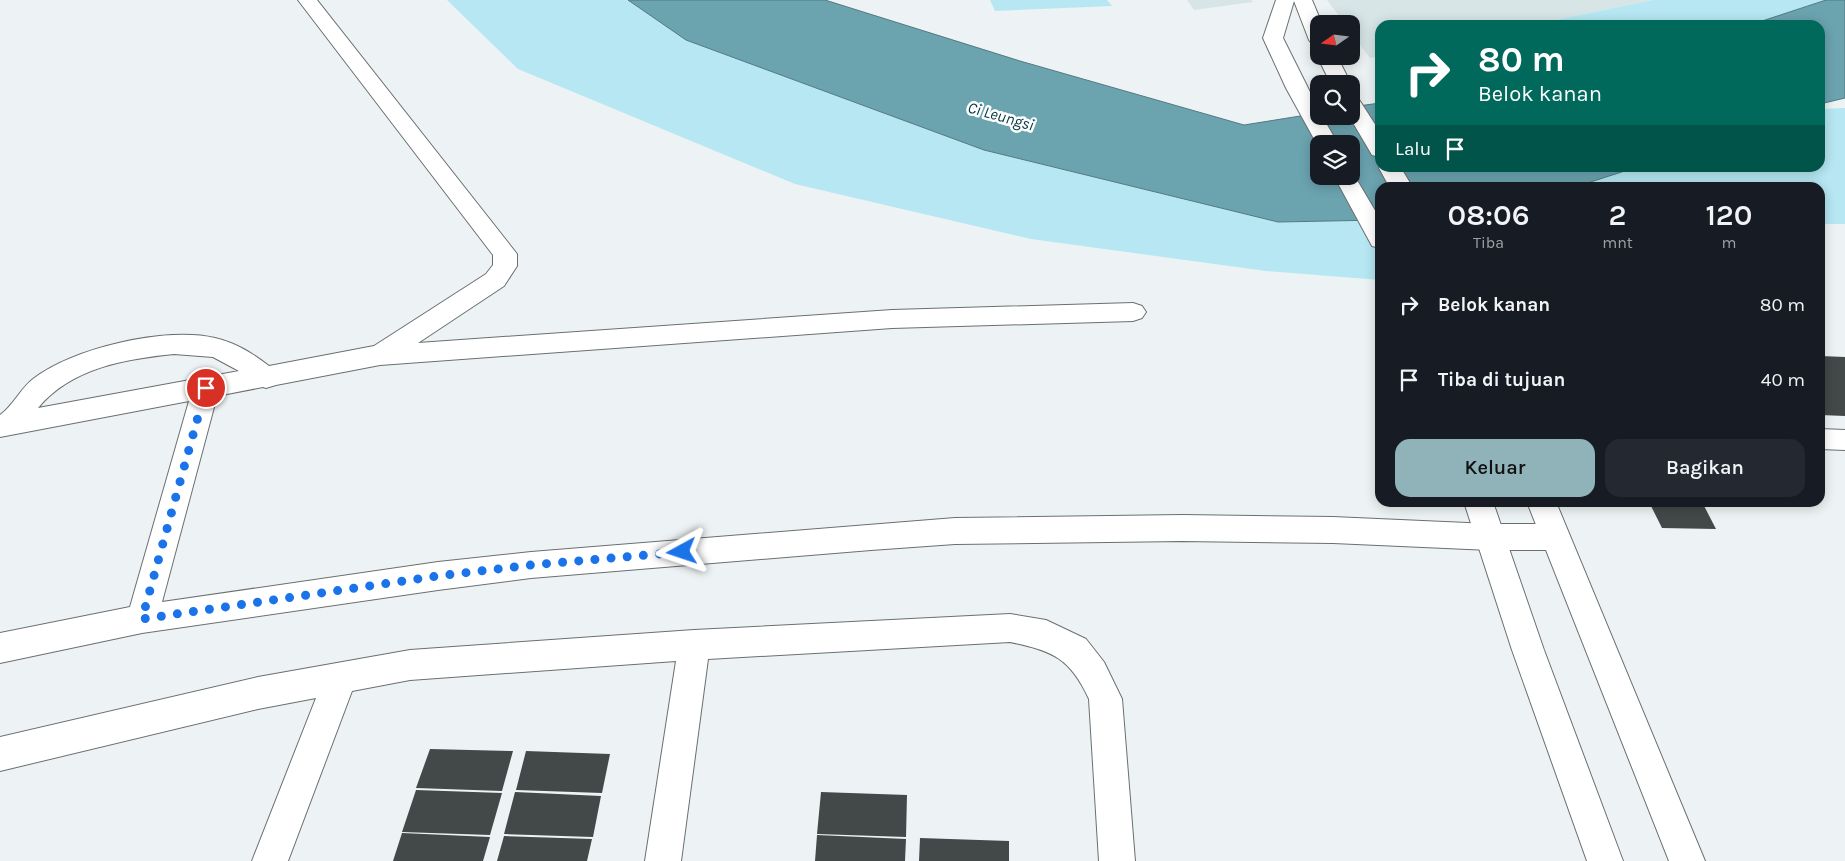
<!DOCTYPE html>
<html lang="id">
<style>
body{margin:0;font-family:Karla,sans-serif;background:#242831;color:#f1f3f6;height:100vh;display:flex;flex-direction:column;font-size:19px;white-space:nowrap}
*{box-sizing:border-box;margin:0}
p{font-size:16px;color:#9ea1a6}
.icon{flex:none;width:28px;height:28px;fill:none;stroke:currentColor;stroke-width:2;stroke-linecap:round;stroke-linejoin:round}
.map{position:relative;flex:1;overflow:hidden}
.side{position:absolute;left:1375px;top:182px;width:450px;height:325px;display:flex;flex-direction:column;background:#171b24;border-radius:15px;box-shadow:0 2px 12px #0003}
.side>*{flex:none}
.banner{position:absolute;left:1375px;top:20px;width:450px;height:152px;border-radius:15px;box-shadow:0 2px 12px #0003;background:#00695c;color:#fff;overflow:hidden}
.needle{width:32px;rotate:256deg}
.tools{position:absolute;left:1310px;top:15px;display:grid;gap:10px}
.tools a{display:grid;place-items:center;width:50px;height:50px;border-radius:10px;background:#171b24;box-shadow:0 2px 12px #0003;font-size:25px}
.pin{position:absolute;display:grid;place-items:center;width:42px;height:42px;color:#fff;margin:-21px;border:2px solid #fff;border-radius:50%;box-shadow:0 1px 5px #0007}
.me{position:absolute;width:55px;margin:-28px;rotate:265deg;stroke-linejoin:round;filter:drop-shadow(0 0 4px #0008)}
.turn{display:flex;align-items:center;gap:18px;height:105px;padding:0 20px;font-size:22px}
.turn .icon{width:65px;height:65px;stroke-width:2.5}
.turn b{display:block;font-size:35px;line-height:42px}
.then{display:flex;align-items:center;height:48px;padding:0 20px;background:#0003;gap:10px;font-size:19px}
.eta{display:flex;justify-content:space-evenly;align-items:center;height:85px;text-align:center}
.eta b{font-size:30px;font-weight:600;line-height:35px}
.action{display:flex;gap:10px;margin-top:auto;padding:10px 20px}
.action a{flex:1;height:58px;border-radius:15px;background:#90b3ba;color:#111;font-size:20px;font-weight:600;line-height:58px;text-align:center}
.action a+a{background:#242831;color:#f1f3f6}
ul{padding:0;list-style:none}
li{display:flex;align-items:center;gap:15px;height:75px;padding:0 20px}
li div{flex:1}
li b{display:block;font-size:19px}
li em{font-style:normal}
.map>svg:first-child{display:block}
.built{fill:#d7e5e7}
.green{fill:#b6e7f2}
.water{fill:#6ba3af;stroke:#527a83;fill-rule:evenodd}
.building{fill:#434848}
.lines{fill:none;stroke-linecap:round;stroke-linejoin:round}
.service-casing{stroke:#6b6f70;stroke-width:2}
.minor-casing{stroke:#6b6f70;stroke-width:2}
.tertiary-casing{stroke:#6b6f70;stroke-width:2}
.service{fill:#fff;fill-rule:evenodd}
.minor{fill:#fff;fill-rule:evenodd}
.tertiary{fill:#fff;fill-rule:evenodd}
.route{stroke:#1a73e8;stroke-width:9;stroke-dasharray:0 16.2}
.labels{text-anchor:middle;dominant-baseline:central;stroke-width:5;stroke-linejoin:round;paint-order:stroke}
.far-water-label{font-size:16px;font-style:italic;fill:#003640;stroke:#fff}
</style>
<div class="map">
<svg width="1845" height="861" viewBox="0 0 1845 861">
<rect width="100%" height="100%" fill="#edf3f4"/>
<!-- built -->
<path class="built" d="M1187,0H1252L1253,2L1194,10Z
M1327,0H1653L1531,25H1380V56L1370,58L1351,33V24H1345Z"/>
<!-- green -->
<path class="green" d="M447,0H628L686,40L984,150L1278,222L1380,220V280L1266,271L1031,239L795,184L518,69Z
M990,0H1107L1112,6L995,11Z
M1653,0H1826L1750,25H1531Z
M1845,108V224H1820V188L1575,187L1634,168H1820V109Z"/>
<!-- water -->
<path class="water" d="M628,0H825L1020,61L1244,125L1319,113V116H1351V107L1380,103V168H1634L1575,187L1380,188V220L1278,222L984,150L686,40ZM1319,144H1351V176H1319Z
M1826,0H1845V98L1820,104V25H1750Z"/>
<!-- building -->
<path class="building" d="M1820,356L1845,357V416L1820,415Z
M1649,502H1702L1716,529L1662,528Z
M430,749L513,751L502,791L416,788Z
M526,751L610,754L602,793L516,790Z
M416,790L502,793L490,835L402,832Z
M515,792L601,796L593,837L504,834Z
M821,792L907,795L906,837L817,834Z
M402,833L490,837L483,861H393Z
M817,835L906,839L905,861H815Z
M504,836L592,839L587,861H497Z
M920,838L1009,841V861H919Z"/>
<g class="lines">
<defs>
<path id="service" d="M1820,429L1845,430V450L1820,449Z"/>
<path id="minor" d="M298,0H317L517,254V266L504,286L418,343L892,310L1133,303L1142,306L1146,312L1142,318L1133,321L892,328L380,365L276,385L266,388L263,387L217,396L162,602L438,562L531,552L955,518L1182,515L1333,517L1490,524H1555L1565,528L1570,537L1565,546L1555,550H1490L1333,543L1182,541L955,544L871,550L531,578L438,590L142,633L0,663V633L130,607L189,401L0,437V415C13,406 20,389 33,379C72,348 167,326 215,338C236,343 252,353 269,366L374,346L486,274L493,265V255ZM174,354L213,357L239,371L38,408C71,368 125,359 174,354Z
M1010,614L1046,620L1086,639L1104,662L1122,699L1135,861H1099L1089,699C1070,658 1053,651 1010,642L708,659L681,861H645L676,661L410,680L352,691L288,861H252L316,698L258,709L0,771V737L258,677L410,650L694,630Z"/>
<path id="tertiary" d="M1276,0H1312L1322,24H1319V46L1312,44L1309,40L1294,1L1283,38L1319,110V116H1322L1338,144H1319V148L1286,88L1263,38Z
M1319,54V56H1337L1351,84H1331L1317,56Z
M1351,96L1358,98L1380,132V157L1372,155L1349,116H1351Z
M1380,166L1401,168L1413,188H1390L1379,168Z
M1351,170L1380,219V248L1372,246L1334,176H1351Z
M1464,502H1493L1544,650L1623,861H1587L1512,650Z
M1527,502H1556L1705,861H1669Z"/>
</defs>
<!-- service casing -->
<use href="#service" class="service-casing"/>
<!-- minor casing -->
<use href="#minor" class="minor-casing"/>
<!-- tertiary casing -->
<use href="#tertiary" class="tertiary-casing"/>
<!-- service -->
<use href="#service" class="service"/>
<!-- minor -->
<use href="#minor" class="minor"/>
<!-- tertiary -->
<use href="#tertiary" class="tertiary"/>
</g>
<g class="lines">
<!-- route -->
<path class="route" d="M206,388L142,619L438,576L531,565L682,552"/>
</g>
<g class="labels">
<!-- far-water labels -->
<g class="far-water-label">
<text transform="translate(1001 116) rotate(16)">Ci Leungsi</text>
</g>
</g>
</svg>
<div class="tools">
<a><svg class="needle" viewBox="-14 -14 28 28"><path d="M0-13l5 13h-10z" fill="#e53935"/><path d="M0 13l5-13h-10z" fill="#9ea1a6"/></svg></a>
<a><svg class="icon" aria-label="search" viewBox="0 0 24 24"><circle cx="10" cy="10" r="6"/><path d="M15 15l6 6"/></svg></a>
<a><svg class="icon" aria-label="layers" viewBox="0 0 24 24"><path d="M12 4l9 5-9 5-9-5zM3 14l9 5 9-5"/></svg></a>
</div>
<div class="pin" style="left:206px;top:388px;background:#d93025"><svg class="icon" aria-label="arrive" viewBox="0 0 24 24"><path d="M6 21V4h12l-3 4 3 4H6"/></svg></div>
<svg class="me" style="left:682px;top:552px" viewBox="-20 -20 40 40"><path d="M0-17L14 15 0 8-14 15z" fill="#1a73e8" stroke="#fff" stroke-width="4"/></svg>
<div class="banner">
<div class="turn"><svg class="icon" aria-label="right" viewBox="0 0 24 24"><path d="M7 20v-9h11M14 6l5 5-5 5"/></svg><div><b>80 m</b>Belok kanan</div></div>
<div class="then">Lalu<svg class="icon" aria-label="arrive" viewBox="0 0 24 24"><path d="M6 21V4h12l-3 4 3 4H6"/></svg></div>
</div>
<section class="side">
<div class="eta">
<div><b>08:06</b><p>Tiba</p></div>
<div><b>2</b><p>mnt</p></div>
<div><b>120</b><p>m</p></div>
</div>
<ul>
<li><svg class="icon" aria-label="right" viewBox="0 0 24 24"><path d="M7 20v-9h11M14 6l5 5-5 5"/></svg><div><b>Belok kanan</b></div><em>80 m</em></li>
<li><svg class="icon" aria-label="arrive" viewBox="0 0 24 24"><path d="M6 21V4h12l-3 4 3 4H6"/></svg><div><b>Tiba di tujuan</b></div><em>40 m</em></li>
</ul>
<div class="action"><a>Keluar</a><a>Bagikan</a></div>
</section>
</div>
